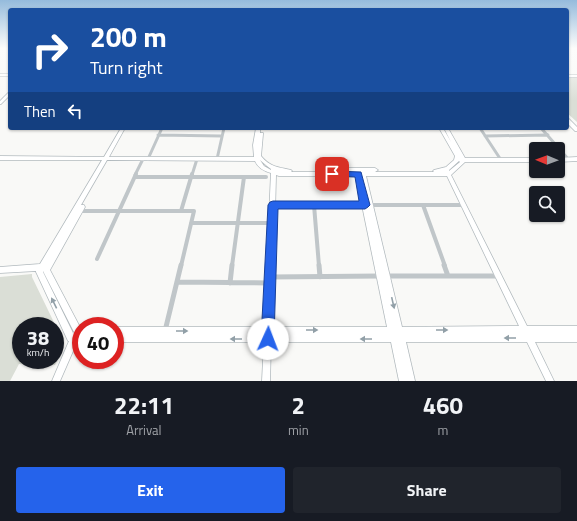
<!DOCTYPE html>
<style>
body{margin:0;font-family:"Titillium Web",sans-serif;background:#20242c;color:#f1f3f6;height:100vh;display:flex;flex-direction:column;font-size:15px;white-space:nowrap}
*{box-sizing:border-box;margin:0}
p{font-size:13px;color:#9ea1a6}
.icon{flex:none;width:22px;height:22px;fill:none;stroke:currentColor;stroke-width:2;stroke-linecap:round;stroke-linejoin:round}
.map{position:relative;height:381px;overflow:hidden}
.drawer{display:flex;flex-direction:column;background:#171b24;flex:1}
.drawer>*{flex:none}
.hud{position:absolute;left:8px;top:8px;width:561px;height:122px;border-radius:4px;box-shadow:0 1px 3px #0004;background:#1a4fa0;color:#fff;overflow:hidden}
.needle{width:26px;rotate:271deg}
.controls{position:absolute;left:529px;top:142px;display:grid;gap:8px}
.controls a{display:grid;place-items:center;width:36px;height:36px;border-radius:4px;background:#171b24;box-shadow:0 1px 3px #0004;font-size:20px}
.speed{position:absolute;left:12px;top:317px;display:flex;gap:8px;font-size:20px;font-weight:700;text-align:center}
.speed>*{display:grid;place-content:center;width:52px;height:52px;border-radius:50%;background:#171b24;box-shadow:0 1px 3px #0004;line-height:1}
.speed small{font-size:10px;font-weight:400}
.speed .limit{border:6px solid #d22;background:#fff;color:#111}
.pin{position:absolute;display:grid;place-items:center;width:34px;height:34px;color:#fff;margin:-17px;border-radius:8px;box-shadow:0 2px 6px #0006}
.me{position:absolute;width:44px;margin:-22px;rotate:2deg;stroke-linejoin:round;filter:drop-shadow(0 0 3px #0008)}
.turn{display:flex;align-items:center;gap:14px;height:84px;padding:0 16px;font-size:18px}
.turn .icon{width:52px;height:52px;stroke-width:2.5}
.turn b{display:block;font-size:28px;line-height:34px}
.then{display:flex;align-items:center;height:38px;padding:0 16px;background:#0003;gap:8px;font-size:15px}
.eta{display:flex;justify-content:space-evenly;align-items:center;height:68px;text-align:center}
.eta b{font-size:24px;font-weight:700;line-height:28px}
.cta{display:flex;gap:8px;margin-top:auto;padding:8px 16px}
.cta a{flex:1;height:46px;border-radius:4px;background:#2563eb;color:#fff;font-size:16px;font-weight:700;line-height:46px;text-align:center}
.cta a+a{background:#20242c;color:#f1f3f6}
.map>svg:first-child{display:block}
.green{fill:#daded6;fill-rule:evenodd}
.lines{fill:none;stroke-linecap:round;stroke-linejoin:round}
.secondary-casing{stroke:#b2babe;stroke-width:1.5}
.street-far2{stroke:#c0c6c9;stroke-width:3}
.street-far1{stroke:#c0c6c9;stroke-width:4}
.street{stroke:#c0c6c9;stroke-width:5}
.secondary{fill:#fff;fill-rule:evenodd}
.oneway{fill:#92a0a8}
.route{fill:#2563eb;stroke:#184099}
</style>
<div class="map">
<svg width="577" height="381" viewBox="0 0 577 381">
<rect width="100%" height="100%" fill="#f9f9f7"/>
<!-- green -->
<path class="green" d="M567,77H577V122L567,113Z
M32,274V277L64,343L55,365L19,364L10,381H0V277ZM21,326H55V360H21Z"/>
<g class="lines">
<defs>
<path id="secondary" d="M0,74H10V76H0Z
M567,75H577V77H567Z
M9,92H10V95L1,104H0V101Z
M567,119H569L577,127V131H575L567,123Z
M121,128H125L109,157H254L253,145L256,128H260V133H263V134L261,156C270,167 278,167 291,170L292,171L291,172H357L336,171L335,170L336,169L338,168H375L378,170L375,172H365H434L433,171L434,170L446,167L454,160L455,156L439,128H443L451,142L444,128H448L465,158H536V162H465L451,175L527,326H577V334H531H577V342H535L554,381H546L527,342H406L415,381H399L391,342H271L270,381H262L264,342H115V327H264L271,173C264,171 258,168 255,161L107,160L81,205H84L85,207L50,270L81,329V333L80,334H81V342H77L60,381H52L69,341H68L37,274L36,272V271L0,273V267L40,264L102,160H0V156L104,157ZM260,160L267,166L271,169V170L264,166ZM459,161L460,162L449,171V170ZM276,175L279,176H356L387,327H272ZM366,176H447L519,326L402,327ZM43,271L74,332L73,333L43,272Z
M577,157V161L558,162V158Z"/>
</defs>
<!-- secondary casing -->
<use href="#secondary" class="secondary-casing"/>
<!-- street-far2 -->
<path class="street-far2" d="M480,128L501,160
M541,128L569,160
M158,135L222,136
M485,136L548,135
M148,159L162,128
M217,159L224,128
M135,175L143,159
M192,175L197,159"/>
<!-- street-far1 -->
<path class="street-far1" d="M135,177H266
M273,205H464
M314,205L319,266
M423,205L445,266
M80,211H194L181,266
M181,211L192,174
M191,223H272
M97,259L136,174
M232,266L244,177"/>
<!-- street -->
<path class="street" d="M319,265L320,277
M444,265L448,276
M386,276H499
M270,277L380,276
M177,282L269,283
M230,283L232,265
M165,331L181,265"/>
<!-- secondary -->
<use href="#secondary" class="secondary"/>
</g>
<!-- one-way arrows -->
<defs><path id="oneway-solid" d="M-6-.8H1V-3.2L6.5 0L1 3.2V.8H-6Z"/></defs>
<g class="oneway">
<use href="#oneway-solid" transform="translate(54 303) rotate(-116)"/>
<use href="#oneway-solid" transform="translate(393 303) rotate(77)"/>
<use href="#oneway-solid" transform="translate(312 330)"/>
<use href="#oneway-solid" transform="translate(442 330)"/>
<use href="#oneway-solid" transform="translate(182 331)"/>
<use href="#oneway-solid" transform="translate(510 338) rotate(180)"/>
<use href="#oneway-solid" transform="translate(236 339) rotate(-180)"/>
<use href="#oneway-solid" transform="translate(366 339) rotate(180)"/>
</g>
<!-- sky -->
<linearGradient id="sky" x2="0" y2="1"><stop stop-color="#95bbdc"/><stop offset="0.48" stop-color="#fcfcfb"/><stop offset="1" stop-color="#fcfcfb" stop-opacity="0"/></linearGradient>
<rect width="577" height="101" fill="url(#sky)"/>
<!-- route -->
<path class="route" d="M332,171L361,172L370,205L368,207L365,209H278L274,339L272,344L268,346L263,344L261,339L268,205L270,202L273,201H359L355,177L329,176L328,174Z"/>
</svg>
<div class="controls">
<a><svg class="needle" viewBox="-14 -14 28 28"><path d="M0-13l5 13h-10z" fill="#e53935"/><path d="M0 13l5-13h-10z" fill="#9ea1a6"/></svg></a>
<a><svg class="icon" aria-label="search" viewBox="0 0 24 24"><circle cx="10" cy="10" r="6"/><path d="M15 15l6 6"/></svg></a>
</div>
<div class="speed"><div>38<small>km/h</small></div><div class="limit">40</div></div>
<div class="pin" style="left:332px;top:174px;background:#d93025"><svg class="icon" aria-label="arrive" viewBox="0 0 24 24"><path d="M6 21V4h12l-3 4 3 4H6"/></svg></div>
<svg class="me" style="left:268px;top:339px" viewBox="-20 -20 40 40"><circle r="19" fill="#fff"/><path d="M0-13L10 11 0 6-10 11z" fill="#2563eb"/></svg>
<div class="hud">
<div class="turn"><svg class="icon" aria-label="right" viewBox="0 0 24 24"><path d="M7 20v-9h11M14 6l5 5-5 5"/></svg><div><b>200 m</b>Turn right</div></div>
<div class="then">Then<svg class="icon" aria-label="left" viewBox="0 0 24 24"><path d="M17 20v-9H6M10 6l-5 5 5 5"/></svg></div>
</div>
</div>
<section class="drawer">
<div class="eta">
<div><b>22:11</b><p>Arrival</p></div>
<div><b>2</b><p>min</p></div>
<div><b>460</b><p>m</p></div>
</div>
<div class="cta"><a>Exit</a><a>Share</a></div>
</section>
